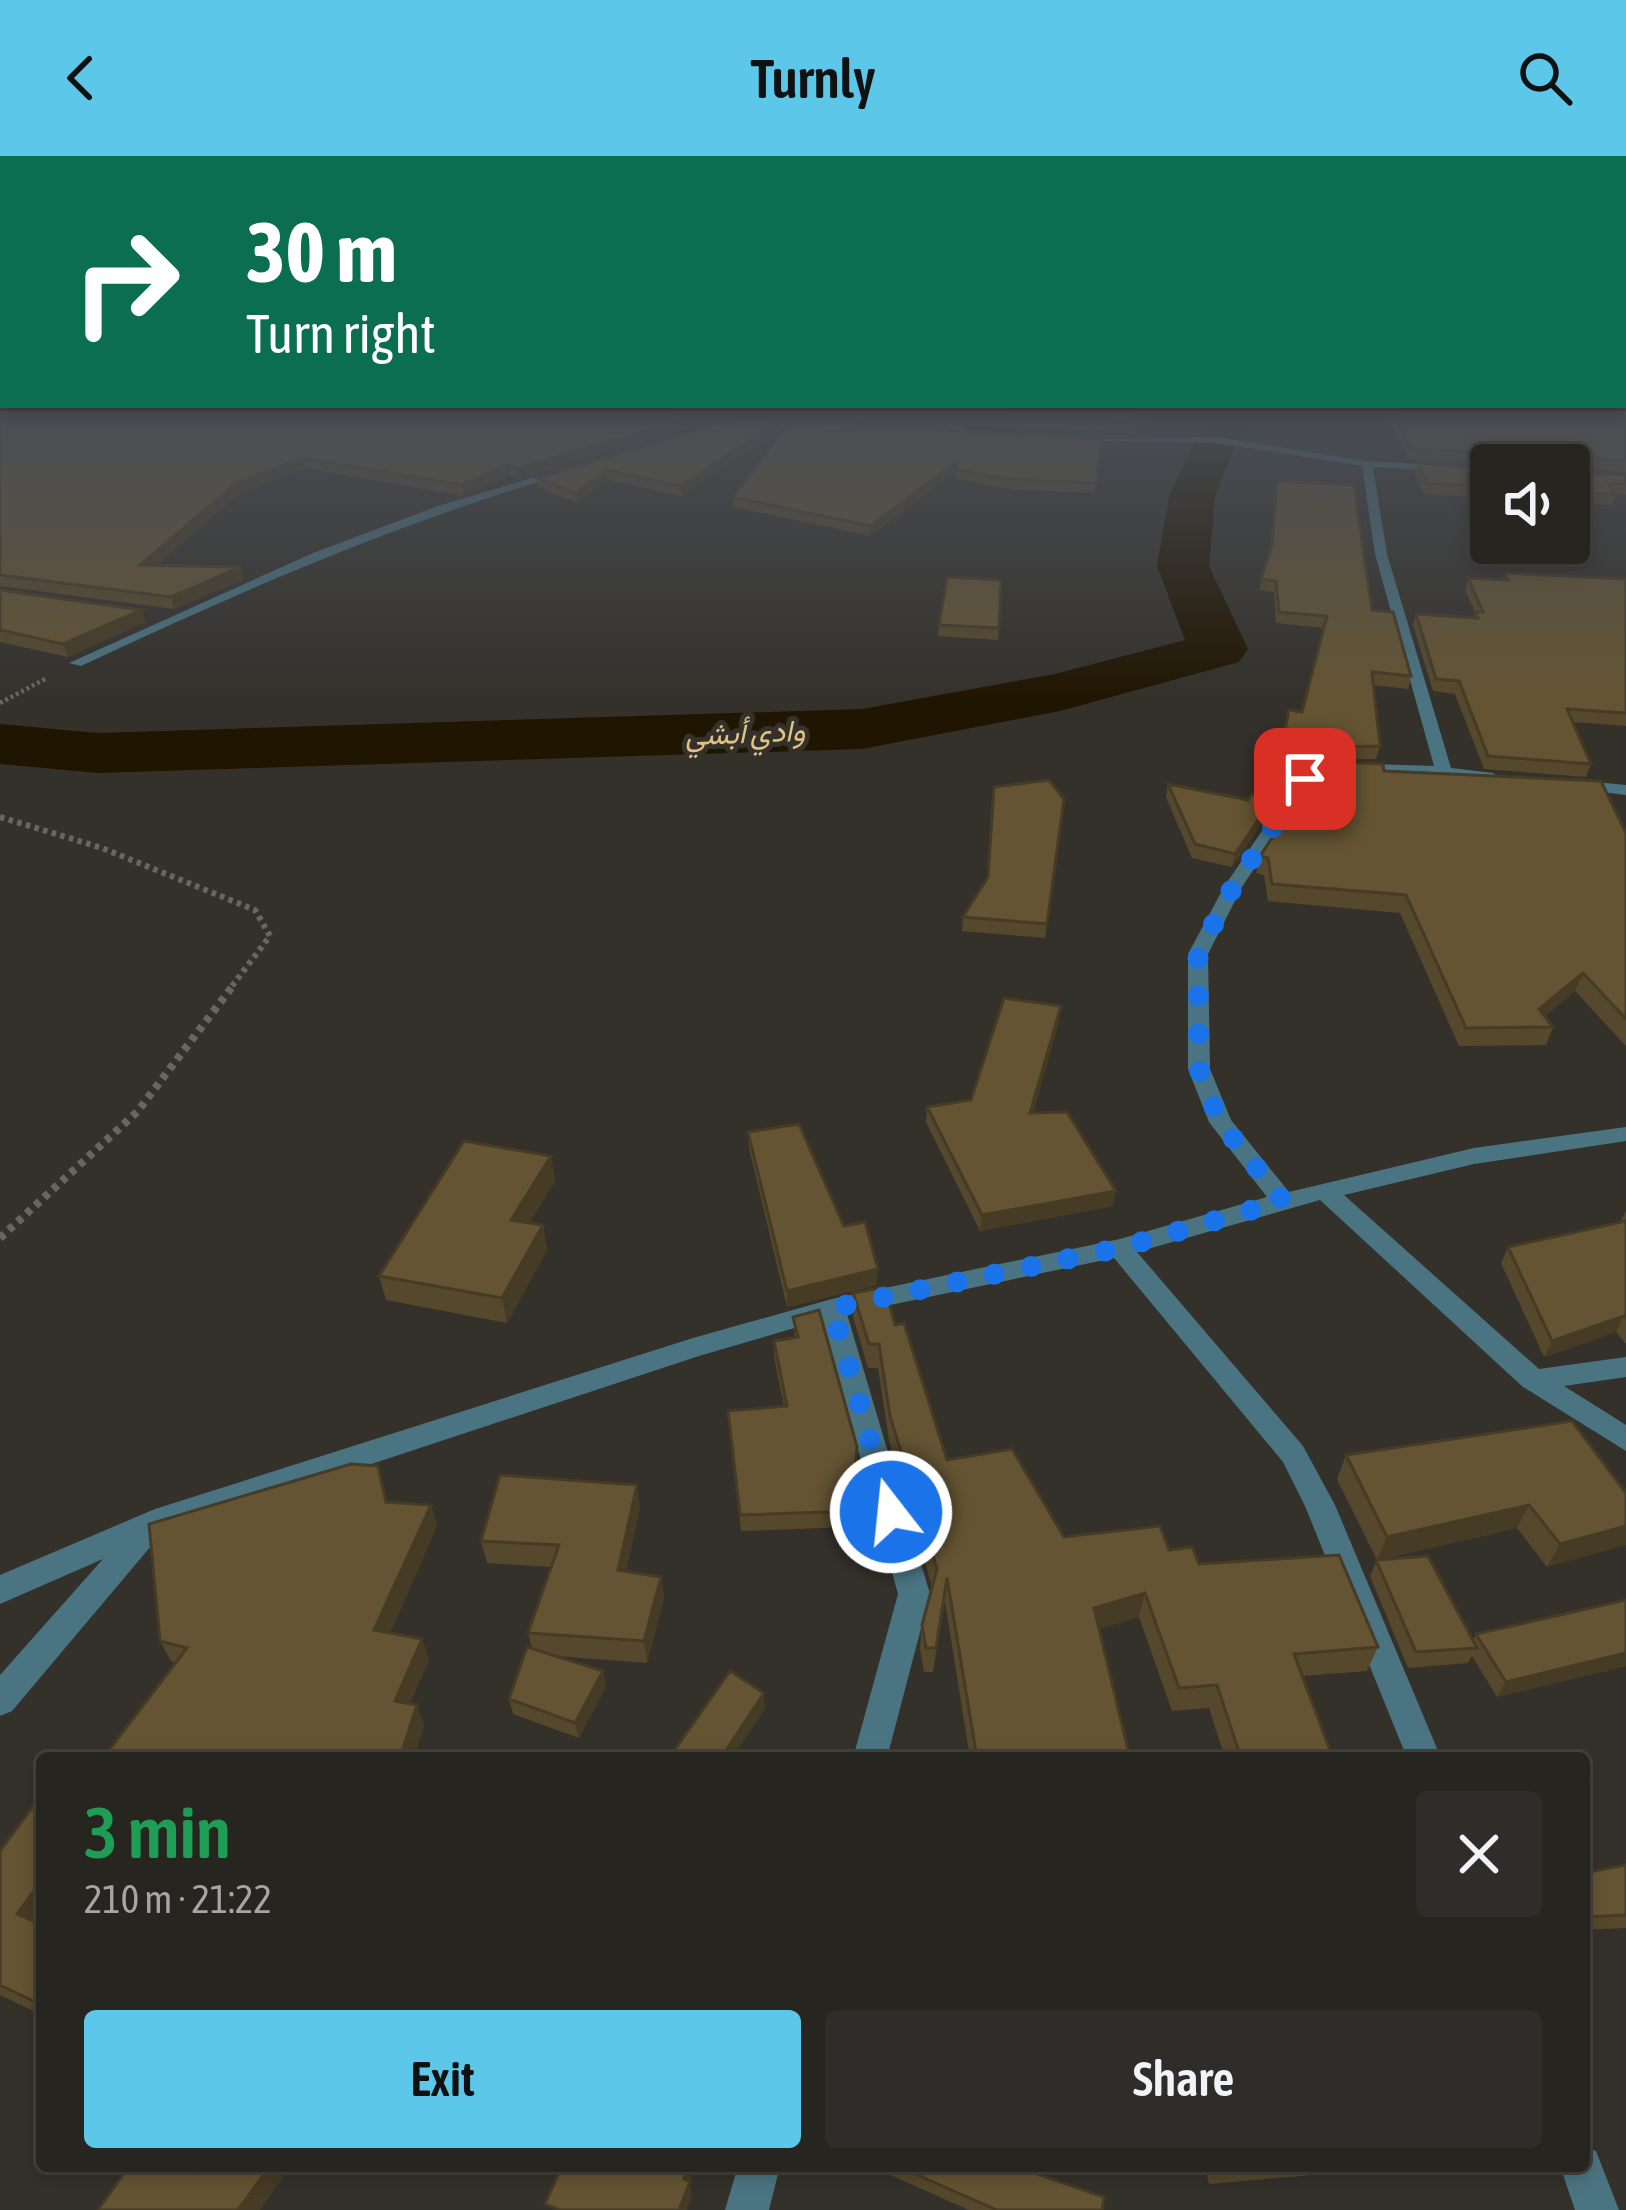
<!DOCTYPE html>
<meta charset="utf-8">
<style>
body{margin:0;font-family:"Asap Condensed",Vazirmatn,sans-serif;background:#2f2d29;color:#f1f3f6;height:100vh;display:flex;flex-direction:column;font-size:45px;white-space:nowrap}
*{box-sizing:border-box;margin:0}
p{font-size:39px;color:#a4a5a5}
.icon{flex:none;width:66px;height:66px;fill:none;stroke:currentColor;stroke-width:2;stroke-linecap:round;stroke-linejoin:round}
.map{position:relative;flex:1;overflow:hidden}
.panel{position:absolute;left:36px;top:1596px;width:1554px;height:420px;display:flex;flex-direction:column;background:#272520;border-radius:12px;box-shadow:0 6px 18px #0003,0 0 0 3px #43423e}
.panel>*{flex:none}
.hud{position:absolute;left:0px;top:0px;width:1626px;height:252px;box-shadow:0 6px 18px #0003,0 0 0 3px #43423e;background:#0b6e4f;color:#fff;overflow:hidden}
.tools{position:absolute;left:1470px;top:288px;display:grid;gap:24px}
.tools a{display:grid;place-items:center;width:120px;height:120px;border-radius:12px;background:#272520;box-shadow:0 6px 18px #0003,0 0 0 3px #43423e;font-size:60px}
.pin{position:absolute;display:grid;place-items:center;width:102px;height:102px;color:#fff;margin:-51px;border-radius:24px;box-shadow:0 6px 18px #0006}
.me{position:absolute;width:132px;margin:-66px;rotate:344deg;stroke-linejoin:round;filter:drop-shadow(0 0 9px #0008)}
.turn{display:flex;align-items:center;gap:42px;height:252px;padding:0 48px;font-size:54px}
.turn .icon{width:156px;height:156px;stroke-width:2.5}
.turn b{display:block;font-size:84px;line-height:102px}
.round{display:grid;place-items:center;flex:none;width:126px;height:126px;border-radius:12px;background:#2f2d29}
.head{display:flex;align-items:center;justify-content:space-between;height:204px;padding:0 48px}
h1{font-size:72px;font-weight:600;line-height:90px;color:#1e9e55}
.cta{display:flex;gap:24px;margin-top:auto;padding:24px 48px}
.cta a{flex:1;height:138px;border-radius:12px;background:#5cc7e8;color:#111;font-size:48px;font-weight:600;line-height:138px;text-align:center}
.cta a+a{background:#2f2d29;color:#f1f3f6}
header{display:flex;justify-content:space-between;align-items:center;height:156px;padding:0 48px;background:#5cc7e8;color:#111;font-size:54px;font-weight:600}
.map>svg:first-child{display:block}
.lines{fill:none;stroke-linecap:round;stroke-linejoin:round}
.river{fill:#201500;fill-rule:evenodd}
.path-far2{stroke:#696660;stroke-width:4.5;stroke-dasharray:3 3;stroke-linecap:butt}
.path-far1{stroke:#696660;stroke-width:6;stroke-dasharray:4.5 4.5;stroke-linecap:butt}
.path{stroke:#696660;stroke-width:8;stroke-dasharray:6 6;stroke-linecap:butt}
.street{fill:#4b7482;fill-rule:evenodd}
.wall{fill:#56482c}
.shaded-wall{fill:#463b24}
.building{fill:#645433;stroke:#463b24;stroke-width:3}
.route{stroke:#1a73e8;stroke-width:21;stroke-dasharray:0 37.8}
.labels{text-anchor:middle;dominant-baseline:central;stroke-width:10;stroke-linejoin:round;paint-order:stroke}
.far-water-label{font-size:30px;font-style:italic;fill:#e0c287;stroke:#34312b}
</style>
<header><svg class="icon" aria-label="back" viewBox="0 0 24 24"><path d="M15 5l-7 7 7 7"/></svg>Turnly<svg class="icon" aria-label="search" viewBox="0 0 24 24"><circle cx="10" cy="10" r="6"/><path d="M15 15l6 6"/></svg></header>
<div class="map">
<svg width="1626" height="2054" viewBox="0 0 1626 2054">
<rect width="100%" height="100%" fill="#34312b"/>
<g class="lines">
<!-- river -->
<path class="river" d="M1224,257H1268L1235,289L1215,341L1209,410L1248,493L1239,506L1060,555L862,593L98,617L0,608V568L98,577L862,553L1055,518L1185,484L1157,410L1169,341L1195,284Z"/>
<!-- path-far2 -->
<path class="path-far2" d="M0,547L47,522"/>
<!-- path-far1 -->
<path class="path-far1" d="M0,661L102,692L255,754L270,780L232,830"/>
<!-- path -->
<path class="path" d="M0,1082L137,956L235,827"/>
<!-- street -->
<path class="street" d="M930,257H941L972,279L964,281Z
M665,260L819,268L824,271L819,274L668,265Z
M1216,281L1367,305L1491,312V318L1373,311L1387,398L1451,612L1493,617L1501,622L1493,627C1436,620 1366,603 1311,626L1242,731L1208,798L1210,913L1231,964L1289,1036L1474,992L1626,971V985L1474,1008L1344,1039L1539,1213L1626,1201V1221L1564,1230L1626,1269V1295L1523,1231L1320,1044L1137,1096L1303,1290L1335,1349L1441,1602H1407L1305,1350L1283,1306L1114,1102L847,1158L930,1438L887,1602H853L898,1438L822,1164L699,1200L162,1377L12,1555L0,1560V1519L103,1403L0,1448V1419L155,1353L693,1182L832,1143L1120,1083L1267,1041L1209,966L1188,913V798L1224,731L1299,620L1343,607L1434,610L1375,398L1362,310L1216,287L1064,284Z
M568,311L572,316C401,365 241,435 81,510L69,507L313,397L438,350Z
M1575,624L1626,629V639L1569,632L1567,629Z
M1584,1990L1596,1995L1619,2054H1575L1560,2010H1584Z
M738,2010H780L769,2054H725Z"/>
</g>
<!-- wall -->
<path class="wall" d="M0,257L699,259L700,269L518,323L509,320L463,340L305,312L237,339L156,410L241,411L244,423L174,453L0,430Z
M680,257H1150L1137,277Z
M1388,257H1626V316L1569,312V309H1493L1408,303Z
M782,274L681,340L608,324L577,347L539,332L538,322Z
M1102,283L1095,337L1014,334L955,323V317L870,380L734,351L733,341Z
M1418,307L1491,312V342L1424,338L1415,318Z
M1569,313L1572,316L1626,319V339L1616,338L1612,349L1569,347Z
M1277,325L1372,454L1411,520L1408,533L1373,529L1380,590L1376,603L1329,604L1297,616L1232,711L1192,702L1166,641L1168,628L1248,644L1270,642L1302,556L1324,472L1276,467L1274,436L1259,434L1271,394Z
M1504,417L1626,423V570L1573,566L1591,608L1586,621L1484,613L1455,538L1433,535L1413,469L1416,458L1473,462L1475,456L1465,434L1468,422L1502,424Z
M0,434L146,466L68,501L0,486Z
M939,469L999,472L998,484L938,480Z
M1384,615L1626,677V890L1575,835L1545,860L1553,871L1546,889L1459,890L1400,757L1268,745L1264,719L1256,717L1260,700Z
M1064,643L1045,782L962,775L963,761Z
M1059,865L1033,957L1113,1050L980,1075L926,966L927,951L971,944Z
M748,976L844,1070L877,1129L787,1151L749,992Z
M551,1000L555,1025L529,1067L543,1069L547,1094L507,1167L386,1144L379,1120Z
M1626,1055V1188L1616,1176L1544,1201L1501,1107L1508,1091L1620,1066Z
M853,1137L895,1169L947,1304L1064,1381L1169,1394L1378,1491L1367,1515L1302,1520L1333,1602H1225L1209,1552L1172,1555L1139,1461L1099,1473L1130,1602H970L945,1446L933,1516H924L920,1493L922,1469L932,1430L889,1284L878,1212H868L853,1161Z
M793,1161L857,1307L851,1371L741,1375L728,1255L784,1250L774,1201V1185L795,1182Z
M1346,1299L1626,1337L1547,1411L1517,1372L1378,1404L1473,1484L1476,1478L1626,1444V1510L1497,1541L1472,1500L1468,1507L1408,1512L1370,1420L1377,1404L1337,1323Z
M388,1346L431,1349L437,1370L390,1477L422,1483L429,1504L410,1547L424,1569L414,1602H103L176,1507L171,1505L160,1485Z
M640,1351L626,1415L661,1421L664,1442L647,1507L555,1500L606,1530L579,1582L513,1558L509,1543L532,1493L528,1477L551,1411L487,1407L481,1385Z
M0,1695L39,1768L42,1769V1859L0,1839Z
M1626,1709V1772L1584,1774V1717Z
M870,2010H1014L1102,2054H969Z
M1205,2010H1360L1357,2015L1209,2028Z"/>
<!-- shaded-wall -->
<path class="shaded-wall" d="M1145,257H1150L1137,277L1138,267Z
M699,259L700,269L518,323L517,313Z
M782,264V274L681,340L680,330Z
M302,302L305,312L237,339L143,421L140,409L235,328Z
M957,306L956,316L870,380V370Z
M508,309L509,320L463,340L462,329Z
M607,314L608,324L577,347L576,337Z
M241,411L244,423L174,453L171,441Z
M142,454L146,466L68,501L63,488Z
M1332,591L1329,604L1297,616L1232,711L1235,698L1300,603Z
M1583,817L1575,835L1532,871L1539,853Z
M1061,850L1059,865L1028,973L1030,957Z
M551,1000L555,1025L516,1088L511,1064Z
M1116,1035L1113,1050L980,1075L982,1059Z
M543,1069L547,1094L507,1167L502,1142Z
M878,1113L877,1129L787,1151V1135Z
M1624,1160L1616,1176L1544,1201L1552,1185Z
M637,1329L640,1351L621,1436L618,1414Z
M431,1349L437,1370L382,1495L374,1474Z
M1529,1349L1517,1372L1377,1404L1387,1381Z
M1626,1370V1389L1547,1411L1560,1388Z
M661,1421L664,1442L647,1507L644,1485Z
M947,1422L945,1446L933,1516L936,1492Z
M1145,1437L1139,1461L1088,1476L1094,1452Z
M422,1483L429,1504L402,1565L395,1545Z
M1626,1497V1510L1497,1541L1506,1526Z
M603,1515L606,1530L579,1582L575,1567Z
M764,1537L765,1553L732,1602H721Z
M417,1549L424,1569L414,1602H400Z
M42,1724V1764L33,1776L17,1758Z
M270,2010H291L260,2054H238Z
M688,2010H696L690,2028L692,2040L687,2054H679L684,2023Z"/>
<!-- building -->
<path class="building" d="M0,257H663L699,259L517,313L508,309L462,329L302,302L235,328L140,409L241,411L171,441L0,419Z
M897,257H1145L1138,267Z
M1395,257H1626V305L1573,301L1569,309H1495L1498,302L1494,297L1411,293Z
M726,261L782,264L680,330L607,314L576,337L538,322L723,266Z
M791,265L1102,283L1096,327L1015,324L956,314L957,306L870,370L733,341Z
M1418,307L1491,312V331L1426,327Z
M1569,313L1572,316L1626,319V328L1607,327L1616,338L1569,336Z
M1277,325L1354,329L1372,454L1393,456L1411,520L1372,516L1380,590L1332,591L1300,603L1235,698L1195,688L1168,628L1248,644L1252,638L1271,642L1289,554L1302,556L1327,460L1279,456L1276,425L1261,423L1272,389Z
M1504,417L1626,423V557L1567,553L1591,608L1488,600L1459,525L1436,523L1416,458L1478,462L1475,456H1483L1468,422L1508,424Z
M947,421L1001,424L999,472L939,469Z
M0,434L142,454L63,488L0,474Z
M1350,606L1383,608L1384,615L1601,625L1626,677V863L1583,817L1539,853L1553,871L1466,872L1406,739L1272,728L1268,702L1260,700L1318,613L1326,607Z
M1049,624L1064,643L1047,768L963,761L988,721L994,631Z
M1004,842L1061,850L1030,957L1067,956L1116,1035L982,1059L927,951L971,944Z
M799,968L844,1070L865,1066L878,1113L787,1135L748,976Z
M464,985L551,1000L511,1064L543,1069L502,1142L379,1120Z
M1626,1065V1162L1624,1160L1552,1185L1508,1091Z
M885,1131L895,1169L904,1167L947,1304L1012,1293L1064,1381L1160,1370L1169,1394L1192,1391L1199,1408L1339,1399L1378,1491L1294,1498L1333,1602H1241L1217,1529L1179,1532L1145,1437L1094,1452L1130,1602H977L947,1422L936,1492H926L922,1469L937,1413L890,1260L879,1188H869L853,1137Z
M819,1154L857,1291L851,1355L740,1359L728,1255L787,1250L774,1185L798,1181L793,1161Z
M1572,1265L1626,1337V1370L1560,1388L1529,1349L1387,1381L1346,1299Z
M351,1308L378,1310L386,1346L431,1349L374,1474L422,1483L395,1545L417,1549L400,1602H103L187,1492L160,1485L149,1368Z
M500,1319L637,1329L618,1414L661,1421L644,1485L528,1477L559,1389L481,1385Z
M1428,1400L1477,1492L1416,1496L1376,1404Z
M1626,1444V1497L1506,1526L1476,1478Z
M527,1491L603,1515L575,1567L509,1543Z
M730,1515L764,1537L721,1602H669Z
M786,1600L825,1602H786Z
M42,1638V1724L17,1758L42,1769V1849L0,1829V1695Z
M1626,1709V1759L1584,1761V1717Z
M129,2010H180L192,2018L198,2010H270L238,2054H98Z
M562,2010H688L684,2023L690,2026L679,2054H559L545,2048Z
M897,2010H1014L1104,2041L1102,2054H997Z"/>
<!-- sky -->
<linearGradient id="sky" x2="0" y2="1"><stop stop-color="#1d1b18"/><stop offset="0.47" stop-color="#4a4e55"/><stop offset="1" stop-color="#4a4e55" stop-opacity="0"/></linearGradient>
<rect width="1626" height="544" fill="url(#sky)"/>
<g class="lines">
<!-- route -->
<path class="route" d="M891,1356L832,1152L1120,1092L1283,1045L1220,966L1199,913L1198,798L1233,731L1305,623"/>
</g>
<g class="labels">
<!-- far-water labels -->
<g class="far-water-label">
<text transform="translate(745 576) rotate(-2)">وادي أبشي</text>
</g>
</g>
</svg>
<div class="tools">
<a><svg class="icon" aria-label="sound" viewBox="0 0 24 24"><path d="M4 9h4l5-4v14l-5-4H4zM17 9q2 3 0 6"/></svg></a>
</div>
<div class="pin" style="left:1305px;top:623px;background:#d93025"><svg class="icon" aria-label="arrive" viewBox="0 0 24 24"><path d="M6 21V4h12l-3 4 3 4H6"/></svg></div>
<svg class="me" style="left:891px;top:1356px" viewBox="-20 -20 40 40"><circle r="17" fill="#1a73e8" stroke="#fff" stroke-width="3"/><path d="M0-11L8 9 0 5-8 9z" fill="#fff"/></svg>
<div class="hud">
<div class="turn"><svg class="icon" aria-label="right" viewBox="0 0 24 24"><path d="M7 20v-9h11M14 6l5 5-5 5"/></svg><div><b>30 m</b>Turn right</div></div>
</div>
<section class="panel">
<div class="head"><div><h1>3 min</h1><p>210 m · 21:22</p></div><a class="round"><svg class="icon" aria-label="close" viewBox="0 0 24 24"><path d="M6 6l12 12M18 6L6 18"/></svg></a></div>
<div class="cta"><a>Exit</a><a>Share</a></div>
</section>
</div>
